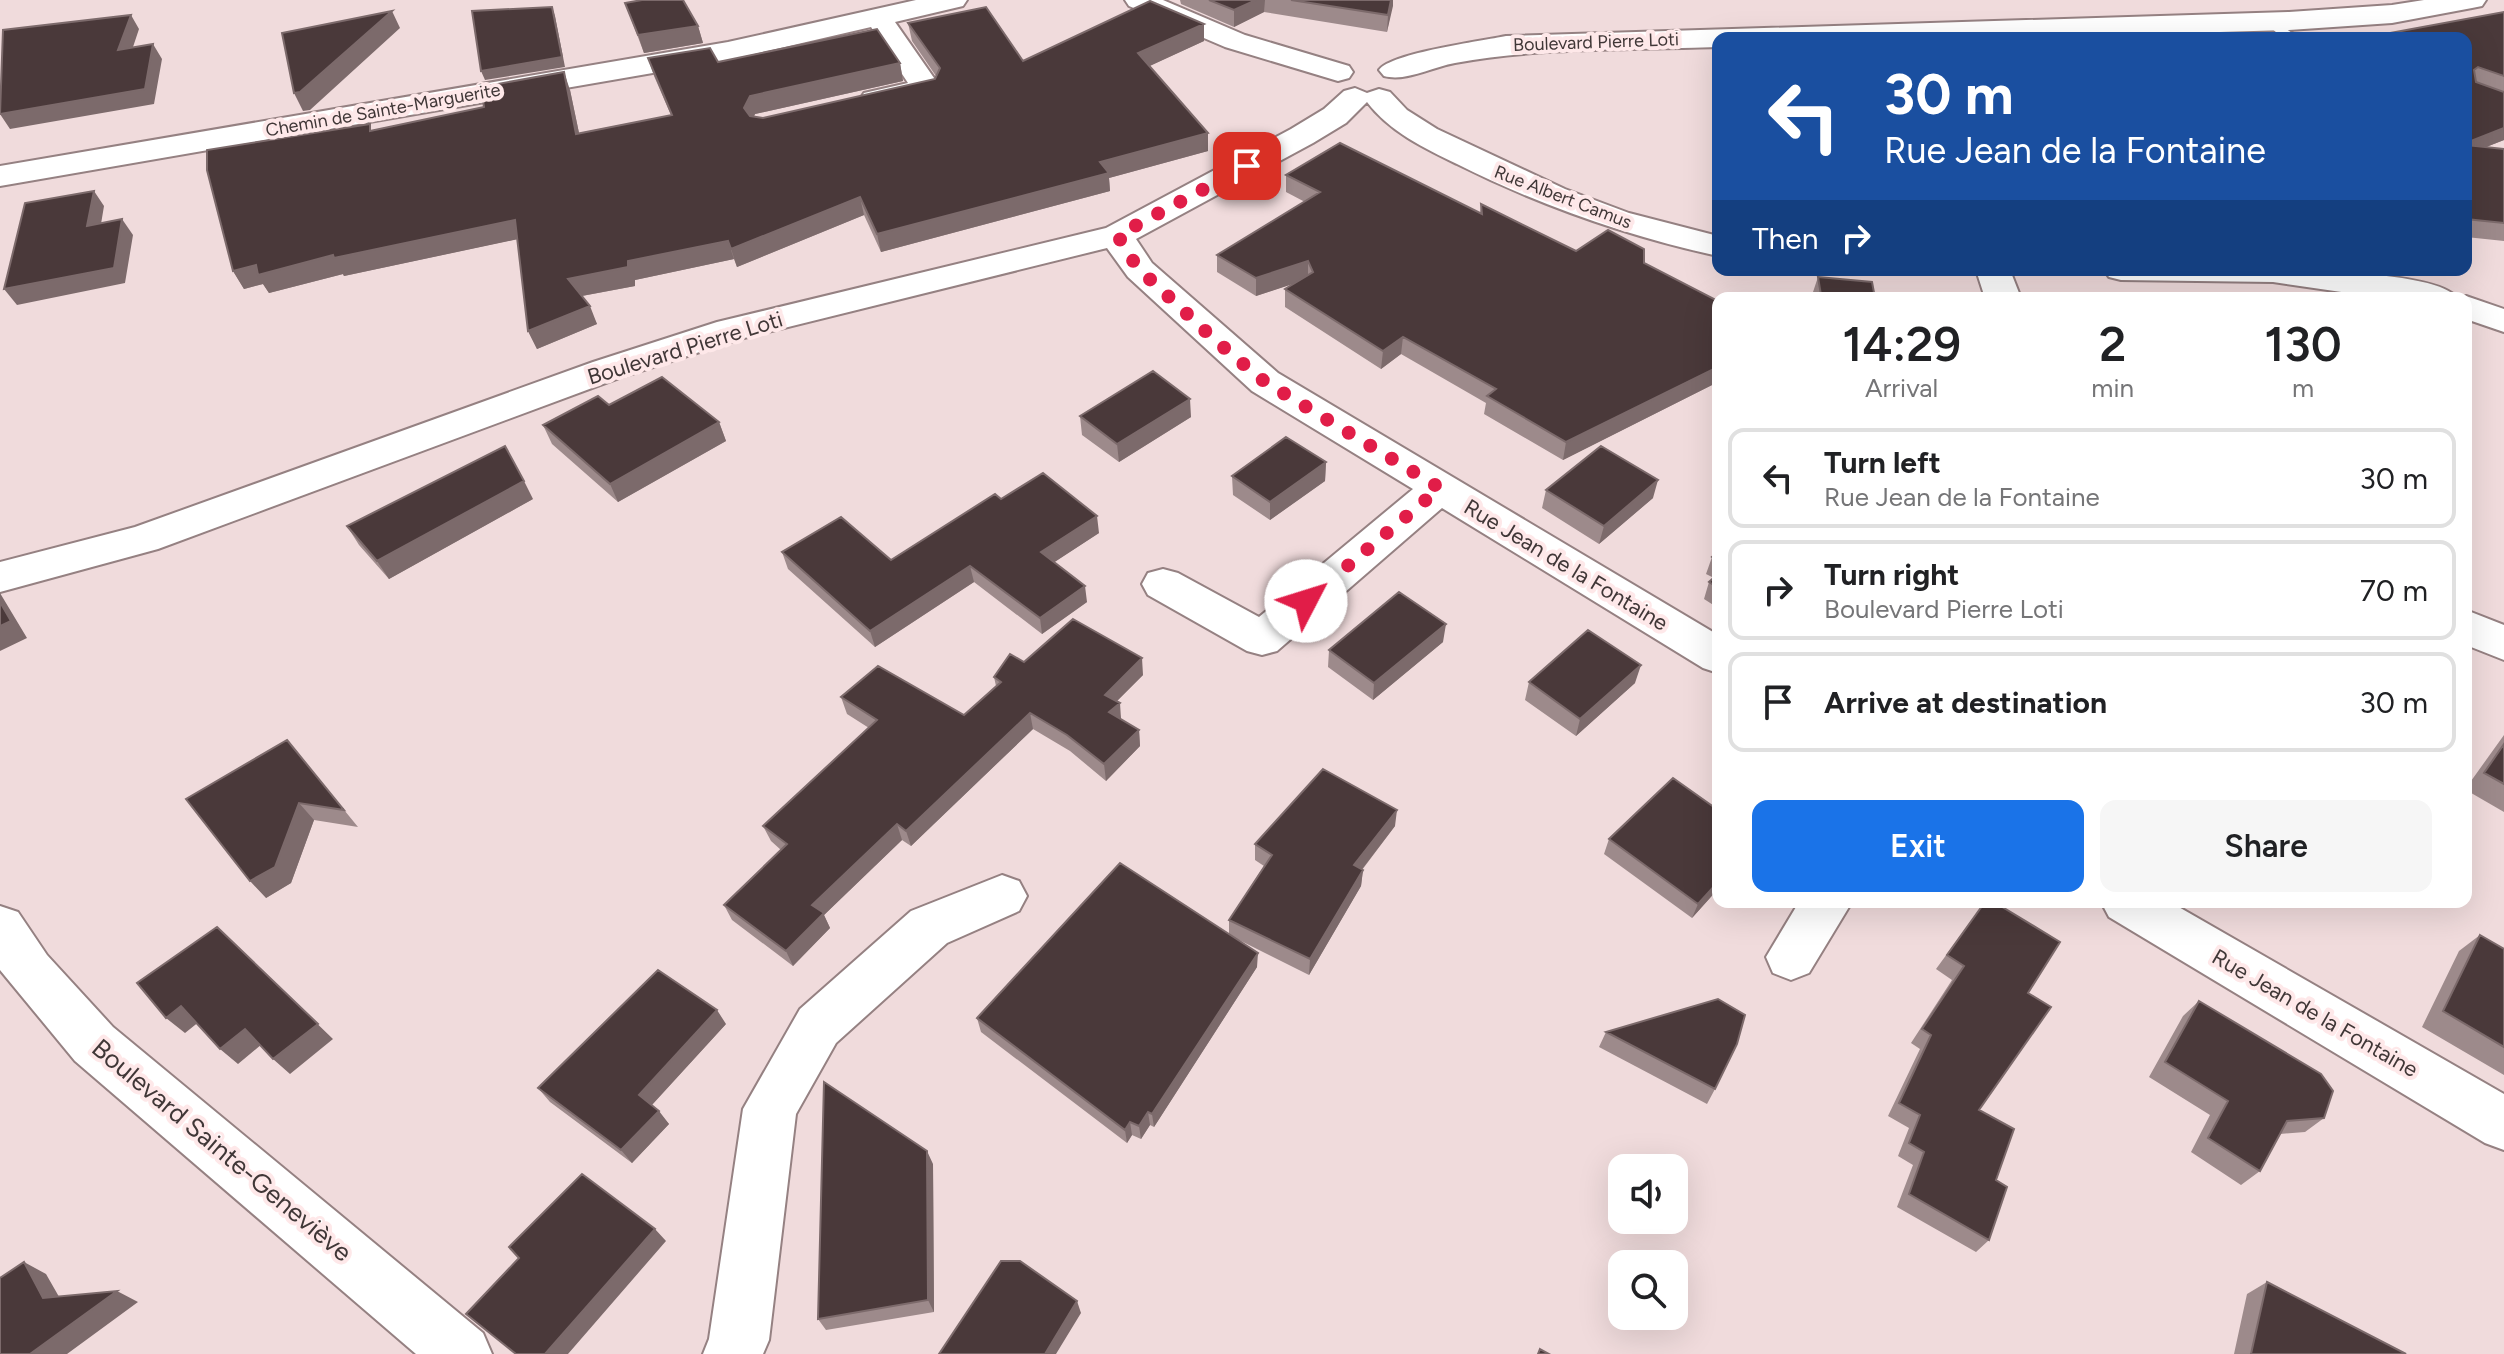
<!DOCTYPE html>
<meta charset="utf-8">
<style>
body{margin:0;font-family:Figtree,sans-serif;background:#f6f6f6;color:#202124;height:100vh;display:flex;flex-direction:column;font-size:30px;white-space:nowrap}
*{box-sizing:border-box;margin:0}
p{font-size:26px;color:#757577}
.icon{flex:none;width:44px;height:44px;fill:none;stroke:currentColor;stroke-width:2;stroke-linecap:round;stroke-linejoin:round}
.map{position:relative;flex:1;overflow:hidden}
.details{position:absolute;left:1712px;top:292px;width:760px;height:616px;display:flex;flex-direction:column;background:#fff;border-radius:16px;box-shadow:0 8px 32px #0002}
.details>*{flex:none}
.banner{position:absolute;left:1712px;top:32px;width:760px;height:244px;border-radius:16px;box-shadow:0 8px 32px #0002;background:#1a4fa0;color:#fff;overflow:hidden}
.tools{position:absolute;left:1608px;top:1154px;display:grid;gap:16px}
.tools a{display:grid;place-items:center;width:80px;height:80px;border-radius:16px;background:#fff;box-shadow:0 8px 32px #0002;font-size:40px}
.pin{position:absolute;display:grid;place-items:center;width:68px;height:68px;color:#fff;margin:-34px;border-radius:16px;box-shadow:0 4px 12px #0006}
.me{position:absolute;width:88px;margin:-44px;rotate:50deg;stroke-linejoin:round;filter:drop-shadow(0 0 6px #0008)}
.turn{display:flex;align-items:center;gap:28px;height:168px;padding:0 40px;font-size:36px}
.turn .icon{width:104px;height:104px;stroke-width:2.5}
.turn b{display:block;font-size:56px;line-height:68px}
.then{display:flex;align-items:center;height:76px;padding:0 40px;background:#0003;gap:16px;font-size:30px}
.eta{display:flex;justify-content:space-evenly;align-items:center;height:136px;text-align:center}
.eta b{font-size:48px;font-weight:600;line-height:56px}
.button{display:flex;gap:16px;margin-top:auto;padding:16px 40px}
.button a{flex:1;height:92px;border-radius:16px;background:#1a73e8;color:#fff;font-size:32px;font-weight:600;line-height:92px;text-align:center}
.button a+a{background:#f6f6f6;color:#202124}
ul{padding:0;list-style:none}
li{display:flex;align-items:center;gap:24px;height:100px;margin:0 16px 12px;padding:0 24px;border:4px solid #e0e0e0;border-radius:16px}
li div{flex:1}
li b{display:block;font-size:30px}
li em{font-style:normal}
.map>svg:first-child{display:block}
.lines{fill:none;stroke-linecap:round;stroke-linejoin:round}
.lane-casing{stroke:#958182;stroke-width:4}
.street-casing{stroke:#958182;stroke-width:4}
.lane{fill:#fff;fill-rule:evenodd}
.street{fill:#fff;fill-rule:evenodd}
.wall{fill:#9d8a8b}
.shaded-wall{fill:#7c6a6b}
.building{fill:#4a393a;stroke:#7c6a6b;stroke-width:2}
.route{stroke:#e11d48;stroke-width:14;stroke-dasharray:0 25.2}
.labels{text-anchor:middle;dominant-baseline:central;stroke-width:8;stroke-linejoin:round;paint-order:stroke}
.far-street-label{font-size:18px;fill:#403737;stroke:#fee8e9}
.street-label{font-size:22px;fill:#403737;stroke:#fee8e9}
.near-street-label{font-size:26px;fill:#403737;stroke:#fee8e9}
</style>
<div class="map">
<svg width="2504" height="1354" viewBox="0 0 2504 1354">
<rect width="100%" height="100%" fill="#f0dbdc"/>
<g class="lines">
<defs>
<path id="lane" d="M2271,18L2299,38H2283L2264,22Z"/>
<path id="street" d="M916,0H967L963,6L895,22L941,88L937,94L875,108L864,105L860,99L864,93L908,83L871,27L728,60L0,186V166L728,42Z
M1125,0H1163L1245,35L1349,66L1353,72L1349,78L1338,81L1225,47L1129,6Z
M2424,0H2486L2482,6L2472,8L2392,23L2289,30L2016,38H1718V47C1630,50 1541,47 1455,63C1432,67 1406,82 1384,76L1379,70C1391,53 1482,41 1506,36L2289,12L2392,5Z
M1355,88L1367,93L1379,89L1390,92L1407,110L1437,129L1565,189L1629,213L1718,236V256C1627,236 1541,206 1457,164C1424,148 1390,132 1367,102L1346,123L1313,143L1136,239L1152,263L1278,373L1718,635V673L1703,668L1442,508L1277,651L1262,655L1247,651L1148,595L1142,584L1148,573L1163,569L1178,573L1259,617L1413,489L1252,391L1128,277L1107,248L740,339L619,378L158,549L0,592V562L135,527L593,362L717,322L1106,228L1291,129L1324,109L1344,91Z
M1976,270H2010L2021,298H1985Z
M2104,270C2159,270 2431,260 2457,298H2383L2273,282L2121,280L2109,277Z
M2466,296L2504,309V332L2466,319V298H2458Z
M2466,610L2504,625V660L2466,645Z
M1002,875L1019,881L1027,896L1019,911L947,943L836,1043L796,1114L769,1340L763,1354H703L709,1339L743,1109L800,1009L911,911Z
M1799,902H1852L1809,973L1791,980L1773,973L1766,957Z
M2101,902H2170L2504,1094V1150L2485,1143L2109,917Z
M0,906L18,912L47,955L113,1027L483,1333L492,1354H416L75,1061L0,970Z"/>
</defs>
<!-- lane casing -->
<use href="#lane" class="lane-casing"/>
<!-- street casing -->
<use href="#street" class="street-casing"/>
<!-- lane -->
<use href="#lane" class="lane"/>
<!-- street -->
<use href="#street" class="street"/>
</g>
<!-- wall -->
<path class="wall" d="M1180,0H1393L1387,32L1264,12L1234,27L1181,4Z
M625,3L698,26L703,43L644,53Z
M2504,12V140L2486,147L2504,149V241L2466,237V38H2383L2385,34Z
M908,23L1023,61L1204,24V41L1149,66L1208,151L1109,178L1110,191L881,252L864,215L737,267L734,259L635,280V286L582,296L597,324L537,349L528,331L517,239L344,276L343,274L269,293L263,284L244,289L233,271L373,130L570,90L579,133L671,115L654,76L648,58L718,62L900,63L903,81L755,114L754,117L763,118L935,79L936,76L912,41Z
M1286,175L1480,213L1481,204L1576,251L1644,263L1718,301V382L1563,460L1484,414L1486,403L1401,354L1381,369L1285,307V289L1295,283L1256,296L1217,272V255L1305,202L1286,192Z
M1818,277L1875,298H1812V295Z
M609,405L719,422L726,441L618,502L552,444L543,425Z
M1080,416L1191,417L1119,462L1082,435Z
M1326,462L1325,481L1270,520L1233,495L1232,476Z
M1546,490L1653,498L1599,544L1542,508Z
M533,499L389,579L359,545L347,526Z
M1001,499L1099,533L1054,562L1087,602L1042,634L974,582L875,647L788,569L782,552L891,560Z
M1718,552V608L1704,599L1709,582L1714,578L1706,574L1712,557Z
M1443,642L1373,700L1328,667L1329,650Z
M1024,662L1143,675L1117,701L1121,719L1139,730L1140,746L1106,781L1070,751L1033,729L911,846L902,840L824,915L830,928L793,966L732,920L724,905L781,850L771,841L763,826L869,728L847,714L841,697L964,715L996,686L994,677Z
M1529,682L1635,683L1576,736L1525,700Z
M2504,735V812L2466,790V788Z
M287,740L358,827L314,820L291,883L266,898Z
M1395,826L1362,870H1363L1361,886L1309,975L1237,939L1257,967L1154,1127L1150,1125L1141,1139L1132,1135L1127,1143L981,1032L977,1018L1229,934V920L1264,866L1255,860V844Z
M1609,839L1718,889L1692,918L1604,854Z
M1985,902L2028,993L1979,1110L1996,1180L1989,1240L1976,1252L1897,1207L1913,1165L1898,1156L1909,1128L1888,1116L1920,1049L1911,1043L1952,980L1936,969Z
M2312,902H2323L2319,906Z
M2480,935L2504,949V1075L2422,1027L2459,951Z
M2199,1001L2324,1118L2305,1132L2280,1134L2260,1171L2241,1185L2191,1152L2210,1115L2149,1077L2183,1016Z
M726,1024L652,1105L669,1124L632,1163L550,1102L538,1088Z
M1606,1032L1715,1089L1707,1104L1599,1047Z
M933,1164L934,1312L826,1330L818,1319Z
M2267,1282L2406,1354H2234L2247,1294Z"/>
<!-- shaded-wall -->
<path class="shaded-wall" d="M1256,0H1265L1264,12L1234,27V10Z
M1391,0H1393V6L1387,32L1388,15Z
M552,7L555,16L565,67L485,80L481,71Z
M392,11L400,28L310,110L303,111L294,93Z
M131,15L139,29L127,65L118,50Z
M1204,24V41L1139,71L1138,53Z
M698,26L703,43L644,53L638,35Z
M153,44L162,59L154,104L10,129L0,114Z
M900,63L903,81L755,114L749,125L744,108L750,96Z
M564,72L570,90L583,152L576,134Z
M2504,128V140L2466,155V143Z
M1208,133V151L1109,178L1110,191L881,252L877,234L1100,162Z
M94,191L104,206L98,242L87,226Z
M860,197L864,215L737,267L731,249Z
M122,219L133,235L125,283L17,305L4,289Z
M515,220L523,238L344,276L343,274L269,293L263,284L244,289L233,271L256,265L333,255Z
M728,241L734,259L635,280V286L576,297L568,279L628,261Z
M1308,261V279L1256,296V278Z
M590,306L597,324L537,349L528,331Z
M1403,337L1401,354L1381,369L1383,351Z
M1718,367V382L1563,460L1566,442Z
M1190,399L1191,417L1119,462L1117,444Z
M719,422L726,441L618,502L610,484Z
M1326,462L1325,481L1270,520V502Z
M1658,480L1653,498L1599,544L1604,526Z
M524,481L533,499L389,579L377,561Z
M1097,516L1099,533L1044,569L1041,552Z
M970,566L974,582L875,647L870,631Z
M1085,586L1087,602L1042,634L1040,618Z
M0,593L27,638L0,651Z
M1446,624L1443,642L1373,700L1374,683Z
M1142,658L1143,675L1107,711L1105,695Z
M1641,665L1635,683L1576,736L1580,719Z
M1120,703L1121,719L1109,712Z
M1030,713L1033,729L911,846L906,831Z
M1139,730L1140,746L1106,781L1104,764Z
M299,803L314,820L291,883L266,898L250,881Z
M1397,810L1395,826L1353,881L1354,865Z
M897,824L902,840L824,915L830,928L793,966L786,951L812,905Z
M1363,870L1361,886L1309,975L1310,959Z
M1718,882V889L1692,918L1698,904Z
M217,927L333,1039L290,1074L273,1059Z
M1258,953L1257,967L1154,1127L1152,1114Z
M181,1006L200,1021L185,1033L166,1018Z
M717,1010L726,1024L649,1108L639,1095Z
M245,1029L262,1044L238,1064L220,1049Z
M659,1111L669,1124L632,1163L621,1150Z
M1148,1112L1150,1125L1141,1139L1139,1126Z
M1130,1122L1132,1135L1127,1143L1125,1130Z
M927,1151L933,1164L934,1312L928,1300Z
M655,1229L666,1241L568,1354H545Z
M24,1262L46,1274L66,1309L43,1298Z
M117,1291L138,1302L67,1354H30Z
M1077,1301L1081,1313L1056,1354H1045Z"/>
<!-- building -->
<path class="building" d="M642,0H683L698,26L638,35L625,3Z
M1209,0H1256L1234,10Z
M1291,0H1391L1388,15Z
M1150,1L1204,24L1138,53L1208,133L1100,162L1109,173L877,234L860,197L731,249L728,241L628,261V267L568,279L590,306L528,331L515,220L334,258L333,255L258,275L256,265L233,271L207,170V150L370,124V131L484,107L481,87L564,72L576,134L672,115L648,58L710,48L718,62L877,29L900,63L750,96L744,108L750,116L763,118L935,79L940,68L908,23L986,7L1023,61Z
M552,7L562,57L481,71L472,11Z
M392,11L300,92L294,93L282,33Z
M2504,12V76L2478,67L2474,70L2476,82L2504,92V128L2466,143V38H2388L2385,34Z
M131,15L118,50L153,44L145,89L0,114L3,30Z
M1340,143L1482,214L1481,204L1576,251L1608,230L1644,249V263L1718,301V367L1566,442L1487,396L1496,389L1403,337L1383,351L1285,289L1313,272L1308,261L1256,278L1217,255L1320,192L1286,175Z
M2466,145L2504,149V223L2466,219Z
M94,191L87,226L122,219L114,268L4,289L25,203Z
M1818,277L1872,282L1875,298H1816L1821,295Z
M1153,371L1190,399L1117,444L1080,416Z
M662,377L719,422L610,484L543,425L598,396L609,405Z
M1286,437L1326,462L1270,502L1232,476Z
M505,446L524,481L377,561L347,526Z
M1601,446L1658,480L1604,526L1546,490Z
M1043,473L1097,516L1041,552L1085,586L1040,618L970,566L870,631L782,552L841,517L891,560L995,494L1001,499Z
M1718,552V561L1712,557Z
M1718,574V588L1709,582Z
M1399,592L1446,624L1374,683L1329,650Z
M0,602L11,621L0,626Z
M1073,619L1142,658L1105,695L1120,703L1109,712L1139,730L1104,764L1067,735L1030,713L906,831L897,824L812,905L824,913L786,951L724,905L787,844L763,826L877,720L841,697L878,666L964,715L1001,682L994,677L1010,654L1024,662Z
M1588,630L1641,665L1580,719L1529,682Z
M287,740L344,810L299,803L275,867L250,881L186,799Z
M2504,744V784L2484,773Z
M1323,769L1397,810L1354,865L1363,870L1310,959L1229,920L1272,855L1255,844Z
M1673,778L1718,810V882L1698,904L1609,839Z
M1120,863L1258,953L1152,1114L1148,1112L1139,1126L1130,1122L1125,1130L977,1018Z
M1985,902H1994L2060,942L2028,993L2051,1007L1979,1110L2014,1129L1996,1180L2007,1187L1989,1240L1909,1194L1924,1152L1909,1143L1920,1115L1899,1103L1931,1035L1922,1029L1964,966L1947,955Z
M217,927L318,1024L273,1059L245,1029L220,1049L181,1006L166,1018L137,983Z
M2480,935L2504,949V1047L2443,1011Z
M658,970L717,1010L639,1095L659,1111L621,1150L538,1088Z
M1718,999L1745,1015L1737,1044L1715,1089L1606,1032Z
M2199,1001L2321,1074L2333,1091L2324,1118L2287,1121L2260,1171L2208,1138L2228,1101L2165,1062Z
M824,1082L927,1151L928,1300L818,1319Z
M582,1174L655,1229L545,1354H516L466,1314L519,1258L509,1247Z
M1001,1261H1020L1077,1301L1045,1354H939Z
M24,1262L43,1298L117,1291L30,1354H0V1278Z
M2267,1282L2406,1354H2251Z
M1540,1349L1549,1354H1538Z"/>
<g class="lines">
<!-- route -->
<path class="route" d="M1247,166L1118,235L1125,250L1140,270L1216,341L1265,382L1440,488L1306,601"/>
</g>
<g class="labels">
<!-- far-street labels -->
<g class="far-street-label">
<text transform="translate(1596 42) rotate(-2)">Boulevard Pierre Loti</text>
<text transform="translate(383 110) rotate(-10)">Chemin de Sainte-Marguerite</text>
<text transform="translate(1563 197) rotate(21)">Rue Albert Camus</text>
</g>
<!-- street labels -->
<g class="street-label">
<text transform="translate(685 348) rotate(-17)">Boulevard Pierre Loti</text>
<text transform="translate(1566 565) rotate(31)">Rue Jean de la Fontaine</text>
<text transform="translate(2315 1013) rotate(30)">Rue Jean de la Fontaine</text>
</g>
<!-- near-street labels -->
<g class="near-street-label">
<text transform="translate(222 1150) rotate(40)">Boulevard Sainte-Geneviève</text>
</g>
</g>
</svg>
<div class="tools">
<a><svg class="icon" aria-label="sound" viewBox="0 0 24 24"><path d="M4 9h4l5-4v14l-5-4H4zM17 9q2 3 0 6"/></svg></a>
<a><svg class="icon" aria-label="search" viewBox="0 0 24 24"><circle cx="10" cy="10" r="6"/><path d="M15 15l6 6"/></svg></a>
</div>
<div class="pin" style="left:1247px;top:166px;background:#d93025"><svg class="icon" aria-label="arrive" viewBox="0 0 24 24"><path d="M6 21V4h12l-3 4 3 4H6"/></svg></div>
<svg class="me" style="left:1306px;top:601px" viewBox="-20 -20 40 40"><circle r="19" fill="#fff"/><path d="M0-13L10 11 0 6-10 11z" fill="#e11d48"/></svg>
<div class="banner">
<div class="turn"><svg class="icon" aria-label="left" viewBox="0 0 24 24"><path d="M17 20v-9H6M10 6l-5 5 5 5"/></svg><div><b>30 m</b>Rue Jean de la Fontaine</div></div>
<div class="then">Then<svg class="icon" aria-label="right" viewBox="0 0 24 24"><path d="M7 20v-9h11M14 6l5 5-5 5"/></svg></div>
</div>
<section class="details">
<div class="eta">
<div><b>14:29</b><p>Arrival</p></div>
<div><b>2</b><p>min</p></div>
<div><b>130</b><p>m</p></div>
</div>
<ul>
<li><svg class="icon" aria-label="left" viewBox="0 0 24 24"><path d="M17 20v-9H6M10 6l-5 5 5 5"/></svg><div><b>Turn left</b><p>Rue Jean de la Fontaine</p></div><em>30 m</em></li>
<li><svg class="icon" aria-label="right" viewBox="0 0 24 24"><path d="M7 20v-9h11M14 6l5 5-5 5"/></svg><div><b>Turn right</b><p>Boulevard Pierre Loti</p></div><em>70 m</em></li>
<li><svg class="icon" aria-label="arrive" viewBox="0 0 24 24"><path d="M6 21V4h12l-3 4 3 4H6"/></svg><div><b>Arrive at destination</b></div><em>30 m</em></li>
</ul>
<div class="button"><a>Exit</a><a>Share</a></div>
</section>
</div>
